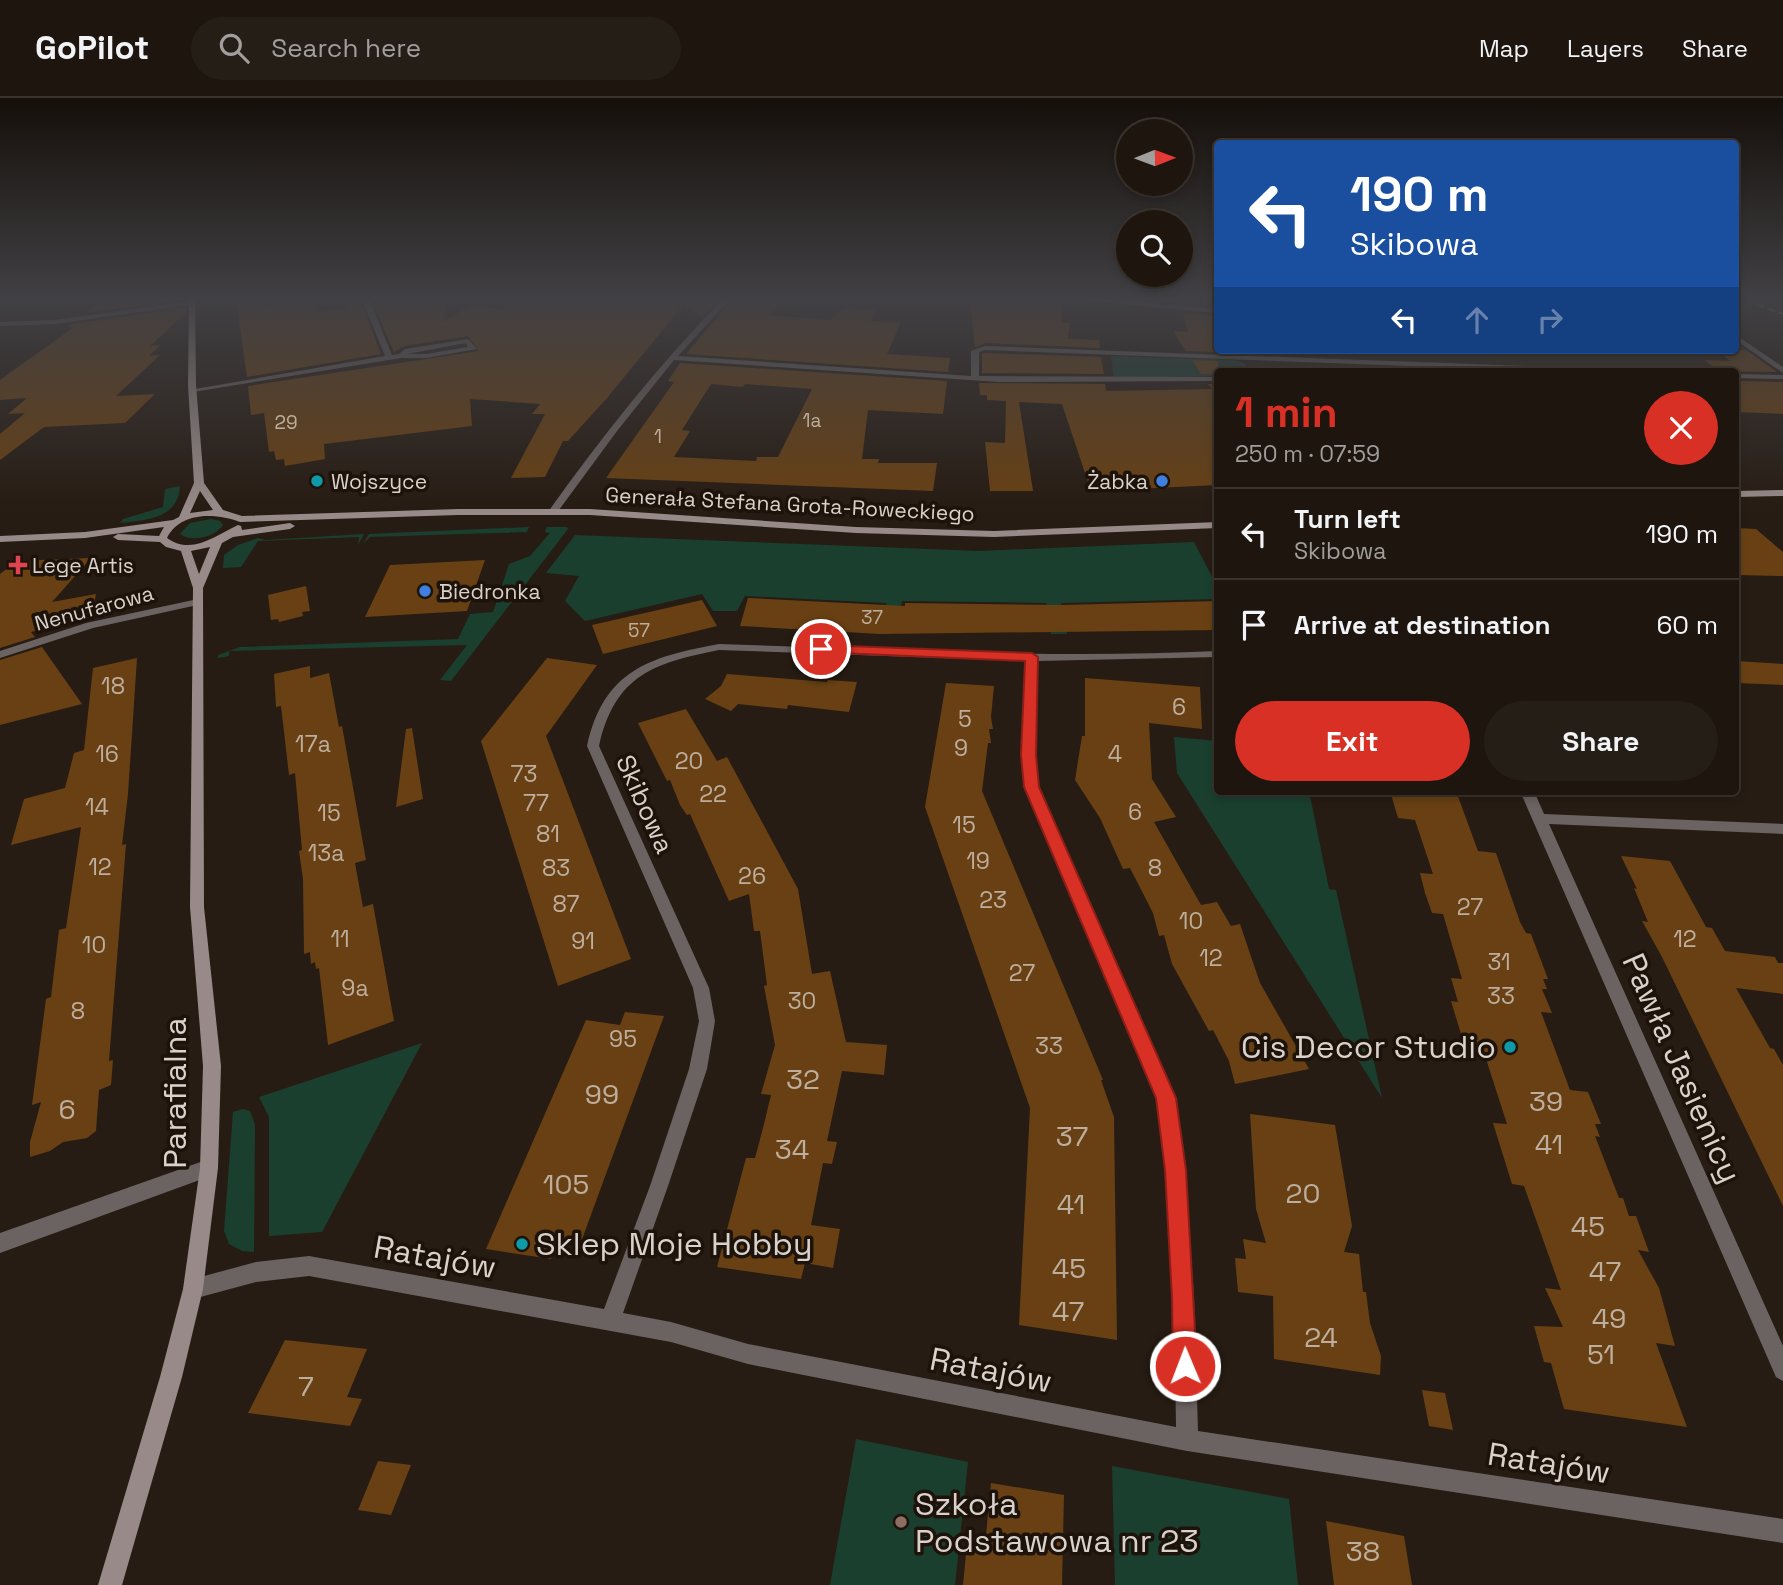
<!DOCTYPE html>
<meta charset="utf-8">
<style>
body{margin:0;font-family:"Space Grotesk",sans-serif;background:#251e17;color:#f1f3f6;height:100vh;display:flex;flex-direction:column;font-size:26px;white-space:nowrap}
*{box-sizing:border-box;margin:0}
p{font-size:23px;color:#a09f9e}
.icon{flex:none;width:38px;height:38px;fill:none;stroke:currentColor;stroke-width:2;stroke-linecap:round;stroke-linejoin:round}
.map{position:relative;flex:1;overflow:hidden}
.panel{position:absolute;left:1214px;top:270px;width:525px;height:427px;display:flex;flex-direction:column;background:#1d150e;border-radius:7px;box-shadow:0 4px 10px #0003,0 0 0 2px #3b342e}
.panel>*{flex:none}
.guide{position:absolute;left:1214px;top:42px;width:525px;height:214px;border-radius:7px;box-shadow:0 4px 10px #0003,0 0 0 2px #3b342e;background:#1a4fa0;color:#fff;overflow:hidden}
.needle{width:46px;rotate:89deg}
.buttons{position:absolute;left:1116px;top:21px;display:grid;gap:14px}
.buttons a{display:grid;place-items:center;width:77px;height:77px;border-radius:50%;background:#1d150e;box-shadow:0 4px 10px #0003,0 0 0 2px #3b342e;font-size:35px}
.pin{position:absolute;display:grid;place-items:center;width:60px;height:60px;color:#fff;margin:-30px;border:4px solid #fff;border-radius:50%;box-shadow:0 2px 7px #0007}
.me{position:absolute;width:77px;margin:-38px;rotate:359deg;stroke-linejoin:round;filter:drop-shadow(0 0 5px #0008)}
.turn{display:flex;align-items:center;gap:24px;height:147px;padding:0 21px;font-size:32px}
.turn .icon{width:91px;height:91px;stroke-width:2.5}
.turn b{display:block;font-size:49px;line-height:60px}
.lanes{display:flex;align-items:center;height:66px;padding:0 21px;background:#0003;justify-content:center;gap:35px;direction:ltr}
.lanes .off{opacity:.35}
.round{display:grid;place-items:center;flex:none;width:74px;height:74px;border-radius:37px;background:#251e17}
.overview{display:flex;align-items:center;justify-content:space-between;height:119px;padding:0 21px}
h1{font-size:42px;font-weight:800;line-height:52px;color:#d93025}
.cta{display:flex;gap:14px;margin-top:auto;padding:14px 21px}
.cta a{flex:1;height:80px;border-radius:42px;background:#d93025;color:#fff;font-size:28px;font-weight:800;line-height:80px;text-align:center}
.cta a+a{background:#251e17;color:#f1f3f6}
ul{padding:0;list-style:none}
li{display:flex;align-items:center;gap:21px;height:91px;padding:0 21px;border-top:2px solid #3b342e}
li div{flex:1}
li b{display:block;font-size:26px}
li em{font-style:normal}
header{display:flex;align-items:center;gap:42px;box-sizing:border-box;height:98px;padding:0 35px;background:#1d150e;border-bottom:2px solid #3b342e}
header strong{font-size:33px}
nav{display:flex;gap:38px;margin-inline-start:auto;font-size:24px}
.search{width:490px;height:63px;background:#251e17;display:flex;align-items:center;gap:18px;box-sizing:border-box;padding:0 24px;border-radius:38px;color:#a09f9e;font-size:26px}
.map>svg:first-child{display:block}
.green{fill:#1a3f2f}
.building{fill:#684013;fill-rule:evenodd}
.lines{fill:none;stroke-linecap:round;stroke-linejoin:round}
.street{fill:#6b6362;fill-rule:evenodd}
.secondary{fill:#978a88;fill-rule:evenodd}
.rail{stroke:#8a817a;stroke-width:2.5;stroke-dasharray:8 3.5;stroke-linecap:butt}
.route{fill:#d93025;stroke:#8d1f18;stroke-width:2}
.culture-dot{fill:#0f9aa8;stroke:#1d130a;stroke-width:2.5}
.shop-dot{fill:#3f7fe0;stroke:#1d130a;stroke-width:2.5}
.health-dot{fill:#e0444e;stroke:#1d130a;stroke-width:2.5}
.education-dot{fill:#8d6e63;stroke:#1d130a;stroke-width:2.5}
.labels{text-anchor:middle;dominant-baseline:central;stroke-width:7;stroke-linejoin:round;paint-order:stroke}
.far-number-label{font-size:19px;fill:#bdae9e}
.far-poi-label{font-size:21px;fill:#d9d2cc;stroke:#1d130a;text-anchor:start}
.far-street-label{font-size:21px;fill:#d9d2cc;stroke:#1d130a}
.number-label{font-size:23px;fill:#bdae9e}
.street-label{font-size:26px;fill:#d9d2cc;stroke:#1d130a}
.near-number-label{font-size:28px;fill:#bdae9e}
.near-poi-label{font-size:32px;fill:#d9d2cc;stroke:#1d130a;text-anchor:start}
.near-street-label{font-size:32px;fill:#d9d2cc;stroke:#1d130a}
</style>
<header>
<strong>GoPilot</strong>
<div class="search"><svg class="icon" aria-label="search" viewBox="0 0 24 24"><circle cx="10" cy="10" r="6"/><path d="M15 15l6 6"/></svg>Search here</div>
<nav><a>Map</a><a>Layers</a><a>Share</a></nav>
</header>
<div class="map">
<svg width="1783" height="1487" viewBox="0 0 1783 1487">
<rect width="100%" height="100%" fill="#271c13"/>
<!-- green -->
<path class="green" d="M1111,258L1233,262L1244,265L1248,271L1247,273H1218V278L1114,280Z
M180,388C178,419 151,422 120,425L123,421L163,409L165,391Z
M211,421L220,423L223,427C215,439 192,445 180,436L190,425Z
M529,429L527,434L370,439L363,446L369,436Z
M547,429H567L568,431L451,583L440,582L467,547L229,553V558L218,560V557L240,549L458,541L470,516L493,514L509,466L530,458L550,435L545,434Z
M364,436L358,447L359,439L258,443L241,469L223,470L224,457L238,447L258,440L265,442Z
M575,437L979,453L1194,444L1218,490V501L1061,505L1067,536H1051L1046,505L902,503L896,535L883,536L886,505L745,498L737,513H713L702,496L585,523L565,503L579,478L546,475Z
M1174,639L1218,643V693H1309L1329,791L1336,792L1382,1000L1177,675Z
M422,945L322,1134L269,1138V1019L259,999Z
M243,1011L250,1013L255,1026L254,1154L242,1153L229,1146L224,1133L233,1014Z
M856,1341L968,1364L955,1487H830Z
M1112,1368L1289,1401L1298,1487H1115Z"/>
<!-- building -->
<path class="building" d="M103,202H179L86,215Z
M236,202H262L263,209L312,202L316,214L345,210L351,202H364L362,207L381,256L247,279Z
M378,202H445V223L471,207L503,211L504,202H718L702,219L684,206L607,300L568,343H563L545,379L511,380L545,316H532L540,306L470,301L472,328L324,346L325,361L285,368L284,361L276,362L274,353L269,354L264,315L251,317L248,288L479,253L468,238L405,248L394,254L374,207Z
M732,202H783L768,217L830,222L844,210L876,212L870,223L901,224L887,256L950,260L948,274L686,256Z
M970,202L1061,207L1062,224L1070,225L1068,241L1099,242L1100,250L985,245L975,249Z
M186,210V215L150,248L160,247L149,258L160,257L116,298L155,296L125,325L44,329L0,362V336L25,315L8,316L27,300L0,302V282L74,229H68L71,226Z
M1183,216L1218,218V254L1186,253L1173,233L1188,234Z
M1716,252H1746L1777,274L1719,273L1705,262L1730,263Z
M985,255L1101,259L1104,276L982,275V256Z
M1192,262L1218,263V276H1201Z
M680,265L947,283L943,316L868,312L862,361H879L878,365H937L933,393L606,380L674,284L668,283ZM711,286L743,289L745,286L812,291L778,359H757L756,363L674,359L690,333L682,332Z
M1736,283L1783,284V316L1736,314Z
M979,285L1105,286L1106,293L1212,291L1208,286H1218V387L1091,393L1062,306L1019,304L1033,393H990L985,344L1005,345L1006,303L987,302V297H980Z
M1736,430L1756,431L1783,454V478L1736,477Z
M91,460L52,504L96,496L91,520L31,534L35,539L0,550V476L17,463Z
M485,462L467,513L365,519L390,467Z
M306,488L310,513L302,514L303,518L279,524L278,521L271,522L268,497Z
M748,500L905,508V505L1061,507L1218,503V532L880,536L740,528Z
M702,502L717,528L603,556L592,527Z
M42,549L82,606L0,627V562Z
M137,560L128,696L122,747L126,746L109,963L113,962L111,987L99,992L96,1033L87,1040L63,1044L50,1053L30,1059V1044L41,1004L32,1007L46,901L51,899L59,832L66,830L81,729L11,747L24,701L65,690L74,655L84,652L93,570Z
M547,560L597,567L546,638L631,861L558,888L481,643Z
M1736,563L1783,566V587L1736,585Z
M310,568V580L329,575L339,629L342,628L366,762L355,765L363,809L373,806L394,923L328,947L319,870L316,871L315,864L311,866L310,854L304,856L303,781L299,753L302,752L295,675L289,677L281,608L276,609L274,576Z
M727,576L827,584L828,582L857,584L849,614L788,607L787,611L738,606L731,613L705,601L721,588Z
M1085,580L1200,589L1202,631L1149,625L1152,681L1176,719L1154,724L1201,807L1217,804L1231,828L1240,826L1260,885L1309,971L1235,986L1229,963L1213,932L1209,933L1172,866L1164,837L1159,838L1153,815L1130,770L1123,771L1100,720L1075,682L1082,638H1085Z
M946,585L994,588L991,619L993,631H989L991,645H988L982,693L1103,982H1101L1114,1019L1117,1242L1019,1227L1030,1010L925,709Z
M686,611L717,663L727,659L798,791L812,876L830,873L846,944L887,947L884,977L842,973L827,1043L837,1044L832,1066L823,1065L811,1127L840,1131L833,1170L805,1165L801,1181L717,1169L746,1060H755L763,1030L771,997L761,996L775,947L764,888L767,887L760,833H754L749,796L729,803L690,716L687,717L680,707L670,682L667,683L638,625Z
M412,630L423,701L396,709L406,631Z
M1390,693H1456L1478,753L1496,755L1520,824L1526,835L1531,836L1548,881H1543L1547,891H1542L1552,915L1541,914L1570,992L1588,994L1601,1026H1595L1600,1039L1595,1038L1619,1100H1623L1629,1118H1636L1649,1154L1638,1152L1659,1190L1675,1248L1656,1245L1687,1329L1564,1311L1551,1265L1544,1264L1534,1228L1563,1229L1545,1190L1561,1192L1524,1088L1512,1086L1493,1025L1507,1026L1486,961L1468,959L1451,903L1458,904L1451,880L1462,881L1443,816L1432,815L1425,795L1420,775L1433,776L1415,722L1398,720Z
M1621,758L1670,763L1706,829L1712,830L1725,853L1775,859L1778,865H1783V896L1736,890L1770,950L1774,951L1783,967V1108L1662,859L1642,823L1648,824L1634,790L1637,791Z
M625,914L664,918L581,1144L559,1141L551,1161L486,1151L586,922L620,927Z
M1250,1016L1335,1027L1352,1128L1344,1154L1359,1156L1363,1194H1366L1370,1225L1381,1258L1380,1277L1274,1261L1273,1198L1238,1194L1235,1160L1246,1161L1243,1141L1266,1145L1256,1111Z
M285,1242L367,1251L347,1299L362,1301L350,1328L248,1315Z
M1422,1292L1445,1295L1453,1332L1429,1328Z
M378,1363L411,1367L391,1417L358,1412Z
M991,1385L1064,1397L1062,1487H963L967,1445L985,1448Z
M1326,1423L1404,1438L1412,1487H1334Z"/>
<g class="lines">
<!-- street -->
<path class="street" d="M368,202H375L371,206L392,257L399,256L405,251L468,241L477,251L426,260H401L193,294L189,292L385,258L364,206ZM466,245L468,249L426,256H407Z
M722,202H729L678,258L971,278V253L985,248L1605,271L1609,273H1544L985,252L979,254V278L1218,279V283L999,284L674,262L617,333L556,416H550L548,414C602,338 658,268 722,202Z
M1081,202H1111L1218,211V215Z
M192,203L194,206L56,226L0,228V224L56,222Z
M1736,237L1783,269V275L1736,242Z
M1736,276L1783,277V281L1736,280Z
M198,501L203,504L202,506L93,530L0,560V553L86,525Z
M719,546C886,551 1051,561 1218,553V559L1038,563L1035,657L1038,689L1175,1000L1185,1072L1194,1200L1198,1333L1783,1421V1445L1187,1353L748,1266L671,1244L309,1178L256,1184L193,1201L186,1198L183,1191L186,1184L193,1181L256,1164L309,1158L604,1211L650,1088L689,971L699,923L693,890L587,648C604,572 649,559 719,546ZM719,552L1026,563L1023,657L1024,689L1157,1000L1167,1072L1174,1200L1176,1329L748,1246L671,1224L623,1215L668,1088L707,971L715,923L709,890L599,648C615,577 654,565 719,552Z
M1520,693H1534L1544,716L1783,726V736L1549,726L1783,1248V1283L1776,1279Z
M209,1061L216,1064L218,1070L216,1076L0,1155V1135Z"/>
<!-- secondary -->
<path class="secondary" d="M189,202H195L196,287L204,385L223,412L242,418L458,411H590L856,429L994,433L1218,424V430L994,439L856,435L590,417H458L240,424C217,415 180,413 167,440C192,458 216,437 238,427L241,428L242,432L290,425L295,428L290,431L233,439L222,445L203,490L204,809L221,968L218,1070L203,1191L182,1279L122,1487H98L160,1279L183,1191L200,1070L203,968L190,809L193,490L181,453L166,449L160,444L118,442L113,439L118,436L159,438L164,429L85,440L0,444V438L85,434L173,422L179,419L194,385L188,287ZM200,393L213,412L190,415ZM210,449L199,476L191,453Z
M1783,392V398L1736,399V393Z"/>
<!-- rail -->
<path class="rail" d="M1746,202L1783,216"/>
</g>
<!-- sky -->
<linearGradient id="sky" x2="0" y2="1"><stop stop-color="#150f0a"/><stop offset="0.49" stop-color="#414044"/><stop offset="1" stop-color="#414044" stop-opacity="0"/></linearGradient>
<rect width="1783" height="410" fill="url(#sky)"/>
<!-- route -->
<path class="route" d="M821,547L1032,555L1038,559L1036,657L1039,689L1176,1000L1186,1072L1197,1268L1193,1276L1185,1280L1176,1276L1173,1268L1172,1200L1165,1072L1156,1000L1024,689L1021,657L1025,563L816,554L814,551Z"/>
<!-- markers -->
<g class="culture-dot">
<circle cx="317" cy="383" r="7"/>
<circle cx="1510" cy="949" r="7"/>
<circle cx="522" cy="1146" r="7"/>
</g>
<g class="shop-dot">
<circle cx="1162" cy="383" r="7"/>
<circle cx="425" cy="493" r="7"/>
</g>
<path class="health-dot" d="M14.5 456.5h7v7h7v7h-7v7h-7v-7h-7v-7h7z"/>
<circle class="education-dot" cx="901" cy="1424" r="7"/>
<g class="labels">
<!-- far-number labels -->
<g class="far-number-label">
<text x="812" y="322">1a</text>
<text x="286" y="324">29</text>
<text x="658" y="338">1</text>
<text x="872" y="519">37</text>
<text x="639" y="532">57</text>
</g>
<!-- far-poi labels -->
<g class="far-poi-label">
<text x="331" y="383">Wojszyce</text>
<text x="1148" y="383" text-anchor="end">Żabka</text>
<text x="32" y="467">Lege Artis</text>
<text x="439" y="493">Biedronka</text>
</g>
<!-- far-street labels -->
<g class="far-street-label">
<text transform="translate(790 406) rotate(3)">Generała Stefana Grota-Roweckiego</text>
<text transform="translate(94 510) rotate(-15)">Nenufarowa</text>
</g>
<!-- number labels -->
<g class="number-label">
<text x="113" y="588">18</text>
<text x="1179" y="609">6</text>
<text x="965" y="621">5</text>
<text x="313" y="646">17a</text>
<text x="961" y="650">9</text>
<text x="107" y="656">16</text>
<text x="1115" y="656">4</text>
<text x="689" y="663">20</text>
<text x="524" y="676">73</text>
<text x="713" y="696">22</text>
<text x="536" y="705">77</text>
<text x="97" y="709">14</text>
<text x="1135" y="714">6</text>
<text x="329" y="715">15</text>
<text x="964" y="727">15</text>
<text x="548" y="736">81</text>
<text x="326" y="755">13a</text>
<text x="978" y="763">19</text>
<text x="100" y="769">12</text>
<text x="556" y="770">83</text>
<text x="1155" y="770">8</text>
<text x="752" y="778">26</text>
<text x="993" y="802">23</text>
<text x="566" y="806">87</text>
<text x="1470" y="809">27</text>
<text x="1191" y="823">10</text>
<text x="340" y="841">11</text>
<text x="1685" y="841">12</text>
<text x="583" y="843">91</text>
<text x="94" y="847">10</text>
<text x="1211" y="860">12</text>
<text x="1499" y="864">31</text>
<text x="1022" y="875">27</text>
<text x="355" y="890">9a</text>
<text x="1501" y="898">33</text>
<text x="802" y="903">30</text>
<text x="78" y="913">8</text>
<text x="623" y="941">95</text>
<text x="1049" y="948">33</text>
</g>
<!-- street labels -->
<g class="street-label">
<text transform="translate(645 706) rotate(66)">Skibowa</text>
</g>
<!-- near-number labels -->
<g class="near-number-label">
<text x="803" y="981">32</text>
<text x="602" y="996">99</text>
<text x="1546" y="1003">39</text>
<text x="67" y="1011">6</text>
<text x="1072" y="1038">37</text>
<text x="1549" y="1046">41</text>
<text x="792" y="1051">34</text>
<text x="566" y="1086">105</text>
<text x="1303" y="1095">20</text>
<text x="1071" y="1106">41</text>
<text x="1588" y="1128">45</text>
<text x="1069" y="1170">45</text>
<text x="1605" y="1173">47</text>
<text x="1068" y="1213">47</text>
<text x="1609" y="1220">49</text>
<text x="1321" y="1239">24</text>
<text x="1601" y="1256">51</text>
<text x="306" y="1288">7</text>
<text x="1363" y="1453">38</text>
</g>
<!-- near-poi labels -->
<g class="near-poi-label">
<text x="1496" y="949" text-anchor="end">Cis Decor Studio</text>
<text x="536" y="1146">Sklep Moje Hobby</text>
<text x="915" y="1406">Szkoła<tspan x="915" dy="37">Podstawowa nr 23</tspan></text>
</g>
<!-- near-street labels -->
<g class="near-street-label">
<text transform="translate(1682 970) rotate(66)">Pawła Jasienicy</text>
<text transform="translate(175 995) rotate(-90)">Parafialna</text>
<text transform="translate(435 1159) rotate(10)">Ratajów</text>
<text transform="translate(991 1272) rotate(11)">Ratajów</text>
<text transform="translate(1549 1365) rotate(9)">Ratajów</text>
</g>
</g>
</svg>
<div class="buttons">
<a><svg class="needle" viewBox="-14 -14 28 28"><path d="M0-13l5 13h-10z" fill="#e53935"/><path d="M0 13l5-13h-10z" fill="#a09f9e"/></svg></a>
<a><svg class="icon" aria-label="search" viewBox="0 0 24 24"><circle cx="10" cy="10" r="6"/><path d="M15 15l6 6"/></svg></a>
</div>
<div class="pin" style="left:821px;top:551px;background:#d93025"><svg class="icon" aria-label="arrive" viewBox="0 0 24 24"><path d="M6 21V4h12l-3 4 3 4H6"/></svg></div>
<svg class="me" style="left:1185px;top:1268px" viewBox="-20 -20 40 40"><circle r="17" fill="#d93025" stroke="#fff" stroke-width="3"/><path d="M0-11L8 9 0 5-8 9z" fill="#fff"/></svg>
<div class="guide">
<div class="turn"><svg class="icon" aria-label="left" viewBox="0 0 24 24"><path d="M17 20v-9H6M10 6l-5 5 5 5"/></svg><div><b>190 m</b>Skibowa</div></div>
<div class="lanes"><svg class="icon" aria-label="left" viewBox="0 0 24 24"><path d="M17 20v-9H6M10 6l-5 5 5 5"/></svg><svg class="icon off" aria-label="ahead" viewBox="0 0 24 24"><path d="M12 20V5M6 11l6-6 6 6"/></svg><svg class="icon off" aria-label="right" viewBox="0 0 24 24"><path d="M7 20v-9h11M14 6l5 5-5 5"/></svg></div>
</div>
<section class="panel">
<div class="overview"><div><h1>1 min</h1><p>250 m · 07:59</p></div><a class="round" style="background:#d93025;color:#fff"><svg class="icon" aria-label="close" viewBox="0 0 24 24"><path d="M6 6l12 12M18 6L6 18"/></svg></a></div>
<ul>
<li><svg class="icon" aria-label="left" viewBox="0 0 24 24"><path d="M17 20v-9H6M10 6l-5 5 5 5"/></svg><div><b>Turn left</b><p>Skibowa</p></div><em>190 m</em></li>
<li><svg class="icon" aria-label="arrive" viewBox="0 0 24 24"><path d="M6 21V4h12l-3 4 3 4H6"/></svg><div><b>Arrive at destination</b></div><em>60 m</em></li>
</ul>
<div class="cta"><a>Exit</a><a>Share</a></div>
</section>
</div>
